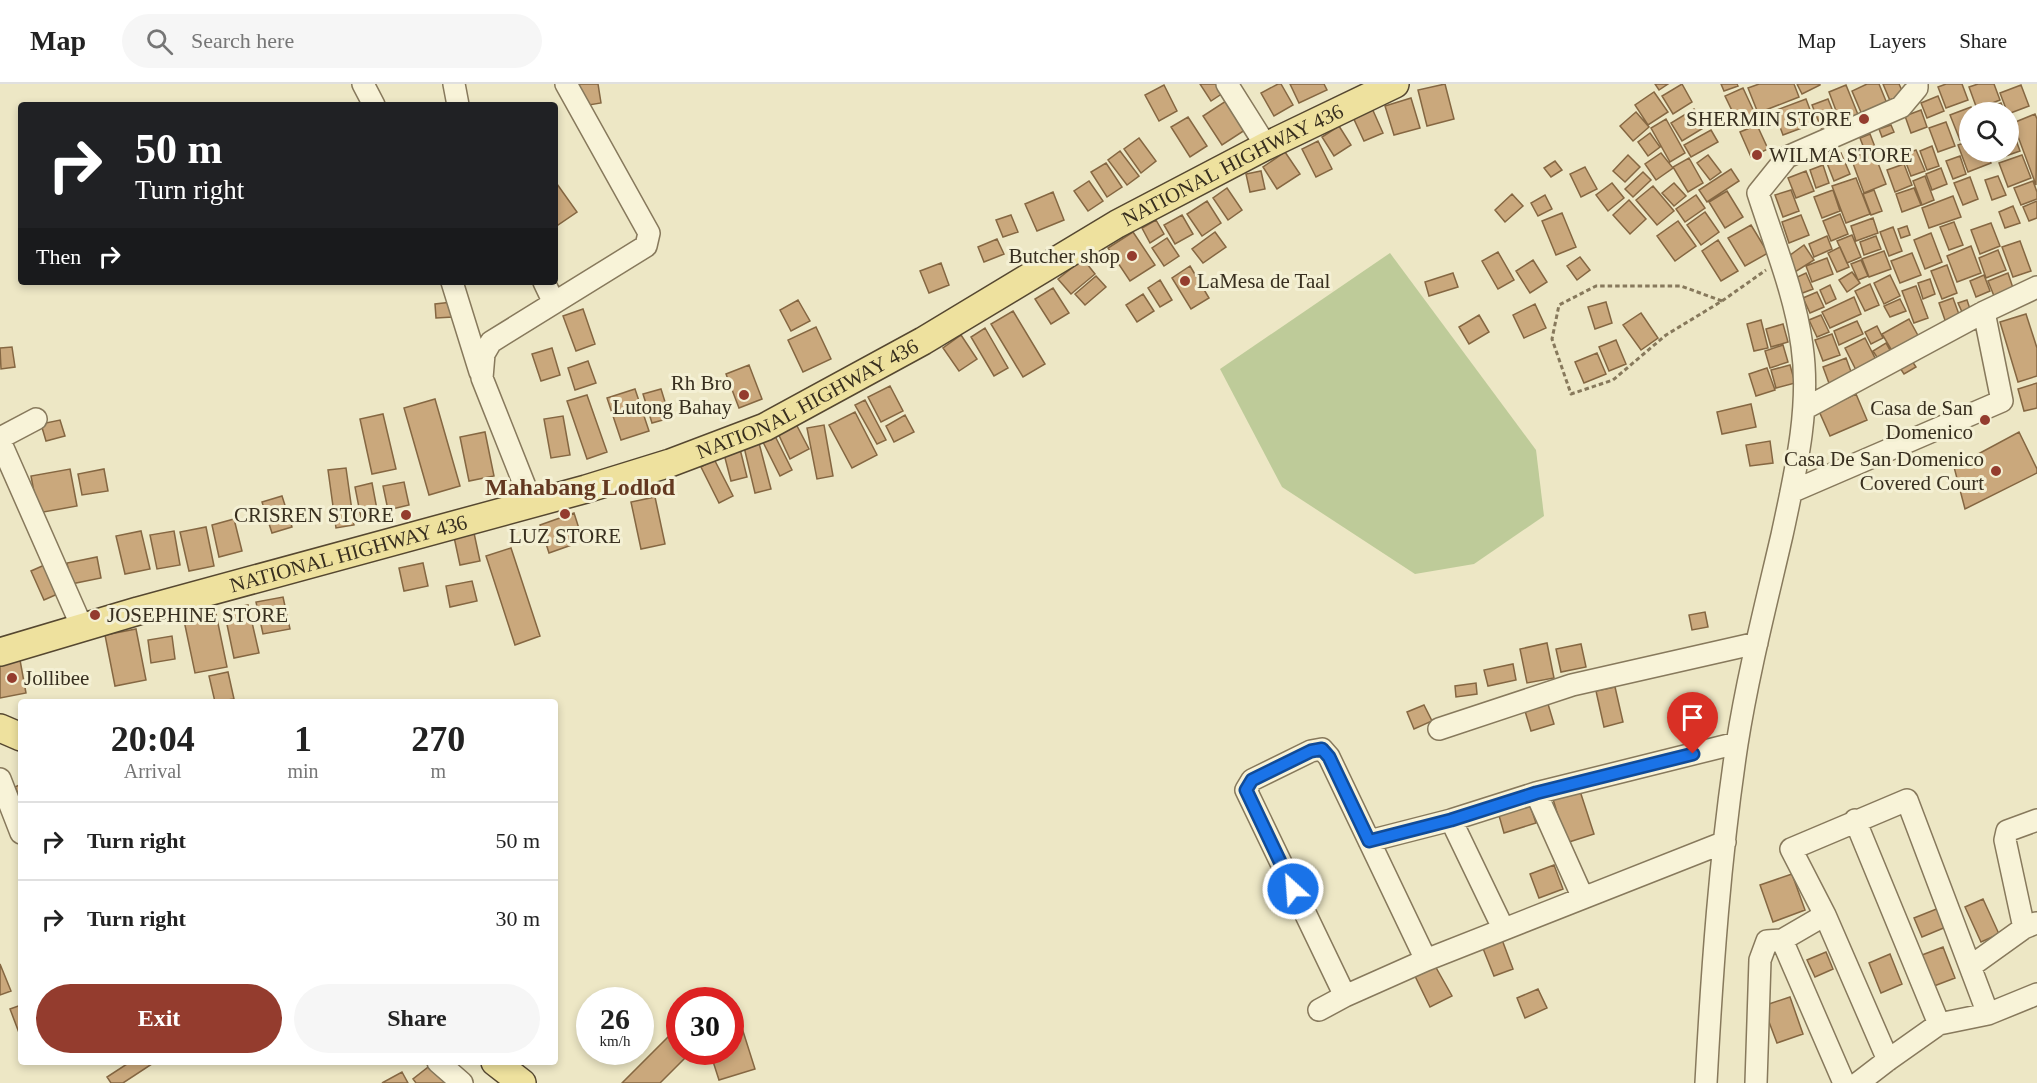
<!DOCTYPE html>
<style>
body{margin:0;font-family:"Times New Roman",serif;background:#f6f6f6;color:#222;height:100vh;display:flex;flex-direction:column;font-size:22px;white-space:nowrap}
*{box-sizing:border-box;margin:0}
p{font-size:20px;color:#767676}
.icon{flex:none;width:33px;height:33px;fill:none;stroke:currentColor;stroke-width:2;stroke-linecap:round;stroke-linejoin:round}
.map{position:relative;flex:1;overflow:hidden}
.drawer{position:absolute;left:18px;top:615px;width:540px;height:366px;display:flex;flex-direction:column;background:#fff;border-radius:6px;box-shadow:0 3px 9px #0003}
.drawer>*{flex:none}
.guide{position:absolute;left:18px;top:18px;width:540px;height:183px;border-radius:6px;box-shadow:0 3px 9px #0003;background:#202124;color:#fff;overflow:hidden}
.tools{position:absolute;left:1959px;top:18px;display:grid;gap:12px}
.tools a{display:grid;place-items:center;width:60px;height:60px;border-radius:50%;background:#fff;box-shadow:0 3px 9px #0003;font-size:30px}
.speed{position:absolute;left:576px;top:903px;display:flex;gap:12px;font-size:30px;font-weight:700;text-align:center}
.speed>*{display:grid;place-content:center;width:78px;height:78px;border-radius:50%;background:#fff;box-shadow:0 3px 9px #0003;line-height:1}
.speed small{font-size:15px;font-weight:400}
.speed .limit{border:9px solid #d22;background:#fff;color:#111}
.pin{position:absolute;display:grid;place-items:center;width:51px;height:51px;color:#fff;margin:-62px -26px;border-radius:50% 50% 50% 0;rotate:-45deg;box-shadow:0 0 6px #0007}
.pin .icon{rotate:45deg}
.me{position:absolute;width:66px;margin:-33px;rotate:334deg;stroke-linejoin:round;filter:drop-shadow(0 0 4px #0008)}
.turn{display:flex;align-items:center;gap:21px;height:126px;padding:0 18px;font-size:27px}
.turn .icon{width:78px;height:78px;stroke-width:2.5}
.turn b{display:block;font-size:42px;line-height:51px}
.then{display:flex;align-items:center;height:57px;padding:0 18px;background:#0003;gap:12px;font-size:22px}
.eta{display:flex;justify-content:space-evenly;align-items:center;height:102px;text-align:center}
.eta b{font-size:36px;font-weight:700;line-height:42px}
.cta{display:flex;gap:12px;margin-top:auto;padding:12px 18px}
.cta a{flex:1;height:69px;border-radius:36px;background:#943c2e;color:#fff;font-size:24px;font-weight:700;line-height:69px;text-align:center}
.cta a+a{background:#f6f6f6;color:#222}
ul{padding:0;list-style:none}
li{display:flex;align-items:center;gap:18px;height:78px;padding:0 18px;border-top:2px solid #e0e0e0}
li div{flex:1}
li b{display:block;font-size:22px}
li em{font-style:normal}
header{display:flex;align-items:center;gap:36px;box-sizing:border-box;height:84px;padding:0 30px;background:#fff;border-bottom:2px solid #e0e0e0}
header strong{font-size:28px}
nav{display:flex;gap:33px;margin-inline-start:auto;font-size:21px}
.search{width:420px;height:54px;background:#f6f6f6;display:flex;align-items:center;gap:15px;box-sizing:border-box;padding:0 21px;border-radius:33px;color:#767676;font-size:22px}
.map>svg:first-child{display:block}
.green{fill:#becb99}
.building{fill:#caa87c;stroke:#856742;stroke-width:1.5}
.lines{fill:none;stroke-linecap:round;stroke-linejoin:round}
.minor-casing{stroke:#87795c;stroke-width:24}
.major-casing{stroke:#554730;stroke-width:30}
.path{stroke:#87795c;stroke-width:3;stroke-dasharray:4.5 3;stroke-linecap:butt}
.minor{stroke:#f8f3d8;stroke-width:21}
.major{stroke:#eee19e;stroke-width:27}
.route-casing{stroke:#114b97;stroke-width:15}
.route{stroke:#1a73e8;stroke-width:10}
.poi-dot{fill:#943c2e;stroke:#f4f0d4;stroke-width:2}
.labels{text-anchor:middle;dominant-baseline:central;stroke-width:6;stroke-linejoin:round;paint-order:stroke}
.poi-label{font-size:21px;fill:#382f1f;stroke:#f4f0d4;text-anchor:end}
.street-label{font-size:21px;fill:#382f1f;stroke:#f4f0d4}
.quarter-label{font-size:24px;font-weight:bold;fill:#633820;stroke:#f4f0d4}
</style>
<header>
<strong>Map</strong>
<div class="search"><svg class="icon" aria-label="search" viewBox="0 0 24 24"><circle cx="10" cy="10" r="6"/><path d="M15 15l6 6"/></svg>Search here</div>
<nav><a>Map</a><a>Layers</a><a>Share</a></nav>
</header>
<div class="map">
<svg width="2037" height="999" viewBox="0 0 2037 999">
<rect width="100%" height="100%" fill="#ede7c5"/>
<!-- green -->
<path class="green" d="M1390,169L1536,366L1544,432L1474,480L1415,490L1282,403L1220,285Z"/>
<!-- building -->
<path class="building" d="M578,0H598L601,19L583,22Z
M1200,0H1221L1226,7L1211,17Z
M1278,0H1281L1293,21L1274,32L1261,9Z
M1290,0H1324L1327,6L1299,19Z
M1445,0L1454,35L1427,42L1418,6Z
M1655,0H1668L1659,6Z
M1682,0L1692,18L1673,30L1662,12Z
M1721,0H1737L1738,2L1724,7Z
M1759,0H1794L1799,13L1758,29L1748,4Z
M1797,0H1820V1L1802,10Z
M1867,0H1879L1888,22L1863,33L1852,7Z
M1883,0H1899L1905,13L1891,19Z
M1946,0H1962L1968,16L1946,24L1938,3Z
M1978,0H1994L2000,16L1977,25L1969,3Z
M1164,1L1177,27L1159,37L1145,11Z
M1846,1L1859,33L1841,40L1829,8Z
M2021,1L2029,22L2008,30L2000,9Z
M1743,4L1756,32L1738,39L1725,12Z
M1654,8L1668,28L1648,41L1635,21Z
M1938,12L1944,27L1927,34L1921,19Z
M1411,14L1420,44L1394,51L1385,22Z
M1806,15L1815,39L1783,51L1774,27Z
M1828,15L1838,40L1822,46L1812,21Z
M1226,17L1245,46L1222,61L1203,32Z
M2001,19L2005,28H1979Z
M1371,22L1383,49L1364,57L1352,31Z
M1971,23L1973,28H1970V52L1960,56L1950,31Z
M1694,25L1705,43L1682,57L1671,39Z
M1921,26L1927,43L1911,49L1905,32Z
M1636,28L1649,43L1633,57L1620,42Z
M2035,30L2037,35L2036,101L2013,39Z
M1188,33L1207,62L1190,73L1171,43Z
M1666,35L1685,69L1670,78L1651,44Z
M1946,38L1955,62L1938,68L1929,44Z
M1757,41L1768,65L1751,73L1740,48Z
M1891,41L1894,48L1882,53L1879,45Z
M1339,42L1351,61L1334,72L1322,53Z
M2010,43L2014,54L2008,56V44Z
M1711,46L1718,58L1691,73L1684,61Z
M1650,49L1660,63L1648,72L1638,58Z
M1870,50L1875,63L1865,67L1860,54Z
M1139,54L1156,77L1141,89L1124,65Z
M2016,56L2020,67L1994,76L1990,68H2008V58Z
M1318,57L1332,85L1316,93L1302,65Z
M1970,57V68H1987L1991,79L1968,88L1958,61Z
M1932,62L1939,82L1927,86L1920,67Z
M1873,66L1886,100L1864,109L1851,74Z
M1916,66L1925,87L1911,92L1903,71Z
M1120,67L1139,92L1127,101L1108,76Z
M1285,68L1300,90L1277,105L1263,83Z
M1661,69L1673,84L1656,96L1645,80Z
M1841,69L1850,90L1834,97L1825,74Z
M1628,71L1640,83L1625,98L1613,87Z
M1708,71L1721,88L1710,96L1697,79Z
M2022,71L2031,94L2008,103L1999,79Z
M1960,72L1966,90L1953,95L1946,77Z
M1689,74L1703,99L1688,108L1673,83Z
M1555,77L1562,86L1551,93L1544,84Z
M1106,79L1122,103L1107,113L1091,88Z
M1904,80L1912,101L1895,108L1887,86Z
M1823,81L1829,99L1816,104L1810,86Z
M1585,83L1597,105L1581,113L1570,90Z
M1941,84L1947,100L1932,106L1926,90Z
M1731,85L1739,97L1707,118L1699,106Z
M1261,87L1265,105L1250,108L1246,90Z
M1806,87L1814,107L1796,114L1788,94Z
M1643,88L1651,96L1633,113L1625,105Z
M1925,92L1934,116L1922,121L1913,97Z
M1998,92L2006,111L1992,116L1985,96Z
M1970,93L1978,115L1963,121L1954,99Z
M1856,94L1870,130L1846,139L1832,102Z
M1089,97L1103,117L1088,127L1074,107Z
M2033,97L2037,108V115L2021,121L2014,104Z
M1612,99L1624,114L1608,127L1596,111Z
M1674,99L1686,112L1674,122L1662,109Z
M557,100L577,128L555,143V102Z
M1653,102L1674,127L1657,141L1636,116Z
M1227,104L1242,126L1228,136L1213,114Z
M1914,104L1921,121L1902,128L1896,110Z
M1791,106L1799,127L1783,133L1775,111Z
M1833,106L1840,127L1822,134L1814,113Z
M1874,106L1882,127L1871,131L1863,110Z
M1727,107L1743,133L1725,144L1709,118Z
M1053,108L1064,136L1037,147L1025,120Z
M1512,110L1523,122L1505,138L1495,126Z
M1545,111L1552,125L1538,132L1531,119Z
M1696,111L1705,124L1685,138L1676,125Z
M1953,112L1961,133L1929,144L1922,124Z
M1629,116L1646,135L1630,150L1613,131Z
M1207,117L1221,139L1202,152L1187,130Z
M2037,117V134L2029,137L2023,123Z
M2013,122L2020,139L2005,144L1999,128Z
M1705,128L1719,148L1701,161L1687,141Z
M1562,129L1576,163L1556,171L1542,137Z
M1840,130L1848,150L1831,157L1823,137Z
M1011,131L1018,148L1003,153L996,136Z
M1182,131L1193,150L1175,160L1164,141Z
M1801,131L1809,151L1789,159L1782,138Z
M1873,134L1878,149L1856,157L1851,142Z
M1156,136L1164,150L1150,159L1142,144Z
M1678,137L1696,162L1675,177L1657,152Z
M1954,138L1963,161L1949,166L1940,143Z
M1991,139L2000,162L1980,170L1971,146Z
M1751,141L1768,169L1745,182L1728,154Z
M1907,142L1910,151L1901,154L1898,145Z
M1893,143L1902,167L1889,172L1880,148Z
M1133,148L1155,181L1130,197L1108,164Z
M1215,148L1226,163L1203,179L1192,165Z
M1931,149L1942,178L1925,185L1914,156Z
M1852,151L1861,173L1847,179L1837,157Z
M1827,152L1832,165L1814,173L1809,160Z
M1876,152L1881,165L1864,171L1860,158Z
M1167,154L1179,172L1164,182L1152,164Z
M997,155L1004,170L984,178L978,163Z
M1718,156L1738,187L1721,197L1702,167Z
M2020,157L2031,187L2013,193L2002,163Z
M1804,161L1814,176L1795,188L1786,174Z
M1971,162L1981,189L1957,198L1947,172Z
M1840,163L1849,183L1837,188L1828,169Z
M1998,166L2006,186L1986,194L1979,174Z
M1884,167L1891,185L1869,193L1862,175Z
M1498,168L1514,196L1498,205L1482,177Z
M1912,169L1921,191L1900,199L1891,177Z
M1580,173L1590,186L1577,196L1567,182Z
M1827,174L1833,190L1812,198L1806,182Z
M1083,175L1095,190L1071,210L1058,195Z
M1533,176L1547,198L1530,209L1516,187Z
M1861,176L1868,192L1858,196L1851,180Z
M941,179L949,201L929,209L920,187Z
M1947,181L1957,209L1942,215L1931,187Z
M1190,182L1209,214L1191,225L1172,194Z
M1852,188L1860,199L1847,208L1839,196Z
M1453,189L1458,203L1429,212L1425,198Z
M1806,189L1813,205L1800,210L1793,195Z
M2008,189L2013,204L1994,212L1988,197Z
M1890,191L1900,212L1884,220L1874,199Z
M1984,191L1990,207L1976,213L1970,197Z
M1096,192L1106,203L1085,221L1075,210Z
M1930,195L1935,210L1923,215L1918,199Z
M1160,196L1172,216L1160,223L1148,204Z
M1870,200L1879,221L1865,227L1855,207Z
M1830,201L1836,215L1826,220L1820,206Z
M1916,202L1928,234L1914,239L1902,207Z
M1053,204L1069,229L1051,240L1035,215Z
M1817,208L1824,223L1810,229L1803,214Z
M1143,210L1154,227L1137,238L1126,221Z
M1854,213L1861,230L1830,244L1822,228Z
M1953,214L1960,233L1946,239L1939,219Z
M1900,215L1906,227L1890,233L1884,222Z
M798,216L810,237L791,247L780,226Z
M1967,216L1970,225L1962,228L1958,219Z
M452,218L453,233L436,234L435,220Z
M1606,218L1612,239L1595,245L1588,223Z
M1535,220L1546,244L1524,254L1513,231Z
M583,225L595,260L576,267L563,232Z
M1013,227L1045,280L1023,293L991,240Z
M1641,229L1658,254L1641,266L1623,241Z
M2026,230L2037,264V292L2018,298L2000,238Z
M1479,231L1489,248L1469,260L1459,243Z
M1821,231L1829,248L1817,253L1809,236Z
M1909,235L1921,257L1895,272L1882,250Z
M1761,236L1768,264L1754,267L1747,240Z
M1857,237L1863,250L1839,261L1834,247Z
M1783,240L1788,258L1771,263L1766,245Z
M1877,242L1883,254L1871,260L1865,248Z
M816,243L831,275L803,288L788,256Z
M985,244L1008,284L994,292L971,253Z
M1832,250L1840,271L1823,277L1815,256Z
M961,251L977,275L959,287L943,264Z
M1865,254L1877,278L1857,288L1845,264Z
M1616,256L1626,280L1609,287L1599,263Z
M1886,259L1892,270L1880,278L1873,267Z
M1783,261L1788,278L1770,284L1765,267Z
M12,263L15,283L1,285L0,264Z
M552,264L560,291L541,297L532,270Z
M1597,269L1606,290L1584,299L1575,278Z
M1846,274L1853,293L1830,302L1823,283Z
M588,277L596,299L575,306L568,284Z
M1912,277L1916,283L1904,290L1900,284Z
M749,281L762,315L739,324L726,290Z
M1790,281L1795,299L1776,304L1771,286Z
M1767,284L1775,306L1756,312L1749,290Z
M2037,299V324L2024,327L2018,305Z
M890,302L903,327L881,338L868,313Z
M635,305L649,347L621,356L607,314Z
M661,305L670,334L652,339L643,310Z
M1856,310L1867,336L1830,352L1819,327Z
M587,311L607,368L587,375L567,317Z
M435,315L460,402L429,411L404,324Z
M865,316L886,356L877,360L855,321Z
M1751,320L1756,343L1722,350L1717,328Z
M855,328L877,371L852,384L829,341Z
M383,330L396,385L372,390L360,335Z
M905,331L914,348L894,358L886,342Z
M563,332L570,371L551,374L544,335Z
M60,336L65,352L46,357L41,340Z
M795,338L809,365L790,375L777,347Z
M824,341L833,392L817,395L807,344Z
M485,348L494,392L469,397L460,353Z
M2019,348L2037,385V389L1965,425L1954,383Z
M774,350L792,386L780,392L762,356Z
M1770,357L1773,379L1750,382L1746,361Z
M759,359L771,405L755,409L744,363Z
M740,365L747,393L731,397L724,370Z
M714,375L733,412L719,419L701,383Z
M346,384L354,441L336,444L328,386Z
M70,385L77,422L38,429L31,392Z
M104,385L108,407L82,411L78,390Z
M404,398L409,421L388,426L383,402Z
M372,399L379,436L362,439L355,403Z
M282,412L292,443L272,449L262,418Z
M655,413L665,460L641,465L631,418Z
M574,429L583,457L549,469L540,441Z
M234,435L242,467L219,473L212,441Z
M206,443L214,482L189,487L180,448Z
M141,447L150,485L125,490L116,452Z
M174,447L180,481L157,485L150,451Z
M474,449L480,477L460,481L454,453Z
M511,464L540,552L515,561L486,472Z
M97,473L101,494L71,500L67,479Z
M49,479L62,508L44,516L31,487Z
M423,479L428,502L404,507L399,484Z
M472,497L477,517L450,523L446,502Z
M283,513L290,545L263,550L256,518Z
M214,520L227,583L195,589L182,527Z
M248,521L259,569L234,574L224,526Z
M1705,528L1708,543L1692,546L1689,531Z
M136,545L146,596L115,602L105,551Z
M172,552L175,575L151,579L148,556Z
M1547,559L1554,594L1527,599L1520,565Z
M1581,560L1586,583L1561,588L1556,565Z
M20,576L26,609L0,614V580Z
M1513,580L1516,596L1488,602L1484,586Z
M228,588L234,615L215,618L209,592Z
M1476,599L1477,610L1456,613L1455,602Z
M1615,603L1623,638L1604,643L1596,607Z
M1548,620L1554,640L1531,647L1525,627Z
M1424,621L1432,637L1414,645L1407,628Z
M21,700V717L15,703Z
M1580,707L1594,750L1566,759L1553,715Z
M1529,718L1536,739L1504,749L1498,728Z
M1554,781L1563,805L1539,814L1530,790Z
M1792,790L1805,826L1773,838L1760,801Z
M1983,815L1999,850L1981,858L1965,823Z
M1939,824L1946,843L1922,853L1914,834Z
M1501,853L1513,885L1494,892L1482,862Z
M1943,863L1955,894L1934,902L1922,871Z
M1826,868L1833,885L1815,893L1807,876Z
M1890,870L1902,900L1881,909L1869,879Z
M0,880L11,907L0,911Z
M1434,880L1452,912L1430,923L1414,890Z
M1538,905L1547,924L1525,934L1517,914Z
M1790,913L1803,950L1777,959L1763,922Z
M21,921V954L10,925Z
M742,944L755,985L719,996L710,968H730V948Z
M675,946L680,950V968H691L660,999H622Z
M130,978H155L123,999H111L107,993Z
M432,980L447,999H416L413,995Z
M402,988L408,999H382Z"/>
<g class="lines">
<defs>
<path id="minor" d="M363,0L374,21
M454,0L458,21
M1227,0L1266,62
M452,198L480,288
M544,198L554,219
M1804,325L1984,228L2037,203
M0,354L36,335
M0,357L82,543
M1791,408L2002,317L1984,228
M532,420L482,294L484,270L491,258L646,162L649,149L566,0
M1439,645L1572,601L1757,559
M0,695L21,749
M1536,709L1583,814
M1451,736L1503,844
M1855,736L1939,940
M1369,757L1451,736L1536,709L1737,659
M1825,831L1782,856L1844,999
M2024,844L2005,756L2007,747L2037,736
M1971,882L2024,844L2036,839
M1345,912L1246,706L1252,696L1311,667L1322,665L1329,673L1426,876
M1319,926L1345,912L1426,876L1725,758
M1888,976L1825,831L1791,765L1907,716L1988,930
M438,978L462,999
M1706,999C1712,886 1720,772 1737,660C1748,590 1766,520 1782,451C1795,390 1811,324 1802,262C1795,210 1774,159 1758,109L1787,73L1901,23L1917,4V0
M1756,999L1760,876L1767,857L1782,856
M1858,999L1888,976L1939,940L1988,930L2037,910"/>
<g id="major">
<path id="s1" d="M0,568L138,527L586,405L670,379L765,343L923,257L1117,140L1266,62L1395,0"/>
<path d="M0,644L21,653"/>
<path d="M495,978L522,999"/>
</g>
</defs>
<!-- minor casing -->
<use href="#minor" class="minor-casing"/>
<!-- major casing -->
<use href="#major" class="major-casing"/>
<!-- path -->
<path class="path" d="M1722,217L1681,202H1596L1559,221L1552,255L1571,310L1613,296L1666,251L1722,217L1766,186"/>
<!-- minor -->
<use href="#minor" class="minor"/>
<!-- major -->
<use href="#major" class="major"/>
</g>
<g class="lines">
<defs>
<path id="route" d="M1293,805L1246,706L1252,696L1311,667L1322,665L1329,673L1369,757L1451,736L1536,709L1693,670"/>
</defs>
<!-- route casing -->
<use href="#route" class="route-casing"/>
<!-- route -->
<use href="#route" class="route"/>
</g>
<!-- markers -->
<g class="poi-dot">
<circle cx="1864" cy="35" r="6"/>
<circle cx="1757" cy="71" r="6"/>
<circle cx="1132" cy="172" r="6"/>
<circle cx="1185" cy="197" r="6"/>
<circle cx="744" cy="311" r="6"/>
<circle cx="1985" cy="336" r="6"/>
<circle cx="1996" cy="387" r="6"/>
<circle cx="565" cy="430" r="6"/>
<circle cx="406" cy="431" r="6"/>
<circle cx="95" cy="531" r="6"/>
<circle cx="12" cy="594" r="6"/>
</g>
<g class="labels">
<!-- poi labels -->
<g class="poi-label">
<text x="1852" y="35">SHERMIN STORE</text>
<text x="1769" y="71" text-anchor="start">WILMA STORE</text>
<text x="1120" y="172">Butcher shop</text>
<text x="1197" y="197" text-anchor="start">LaMesa de Taal</text>
<text x="732" y="299">Rh Bro<tspan x="732" dy="24">Lutong Bahay</tspan></text>
<text x="1973" y="324">Casa de San<tspan x="1973" dy="24">Domenico</tspan></text>
<text x="1984" y="375">Casa De San Domenico<tspan x="1984" dy="24">Covered Court</tspan></text>
<text x="394" y="431">CRISREN STORE</text>
<text x="565" y="452" text-anchor="middle">LUZ STORE</text>
<text x="107" y="531" text-anchor="start">JOSEPHINE STORE</text>
<text x="24" y="594" text-anchor="start">Jollibee</text>
</g>
<!-- street labels -->
<g class="street-label">
<text stroke="none"><textPath href="#s1" startOffset="1334">NATIONAL HIGHWAY 436</textPath></text>
<text stroke="none"><textPath href="#s1" startOffset="848">NATIONAL HIGHWAY 436</textPath></text>
<text stroke="none"><textPath href="#s1" startOffset="362">NATIONAL HIGHWAY 436</textPath></text>
</g>
<!-- quarter labels -->
<g class="quarter-label">
<text x="580" y="403">Mahabang Lodlod</text>
</g>
</g>
</svg>
<div class="tools">
<a><svg class="icon" aria-label="search" viewBox="0 0 24 24"><circle cx="10" cy="10" r="6"/><path d="M15 15l6 6"/></svg></a>
</div>
<div class="speed"><div>26<small>km/h</small></div><div class="limit">30</div></div>
<div class="pin" style="left:1693px;top:670px;background:#d93025"><svg class="icon" aria-label="arrive" viewBox="0 0 24 24"><path d="M6 21V4h12l-3 4 3 4H6"/></svg></div>
<svg class="me" style="left:1293px;top:805px" viewBox="-20 -20 40 40"><circle r="17" fill="#1a73e8" stroke="#fff" stroke-width="3"/><path d="M0-11L8 9 0 5-8 9z" fill="#fff"/></svg>
<div class="guide">
<div class="turn"><svg class="icon" aria-label="right" viewBox="0 0 24 24"><path d="M7 20v-9h11M14 6l5 5-5 5"/></svg><div><b>50 m</b>Turn right</div></div>
<div class="then">Then<svg class="icon" aria-label="right" viewBox="0 0 24 24"><path d="M7 20v-9h11M14 6l5 5-5 5"/></svg></div>
</div>
<section class="drawer">
<div class="eta">
<div><b>20:04</b><p>Arrival</p></div>
<div><b>1</b><p>min</p></div>
<div><b>270</b><p>m</p></div>
</div>
<ul>
<li><svg class="icon" aria-label="right" viewBox="0 0 24 24"><path d="M7 20v-9h11M14 6l5 5-5 5"/></svg><div><b>Turn right</b></div><em>50 m</em></li>
<li><svg class="icon" aria-label="right" viewBox="0 0 24 24"><path d="M7 20v-9h11M14 6l5 5-5 5"/></svg><div><b>Turn right</b></div><em>30 m</em></li>
</ul>
<div class="cta"><a>Exit</a><a>Share</a></div>
</section>
</div>
